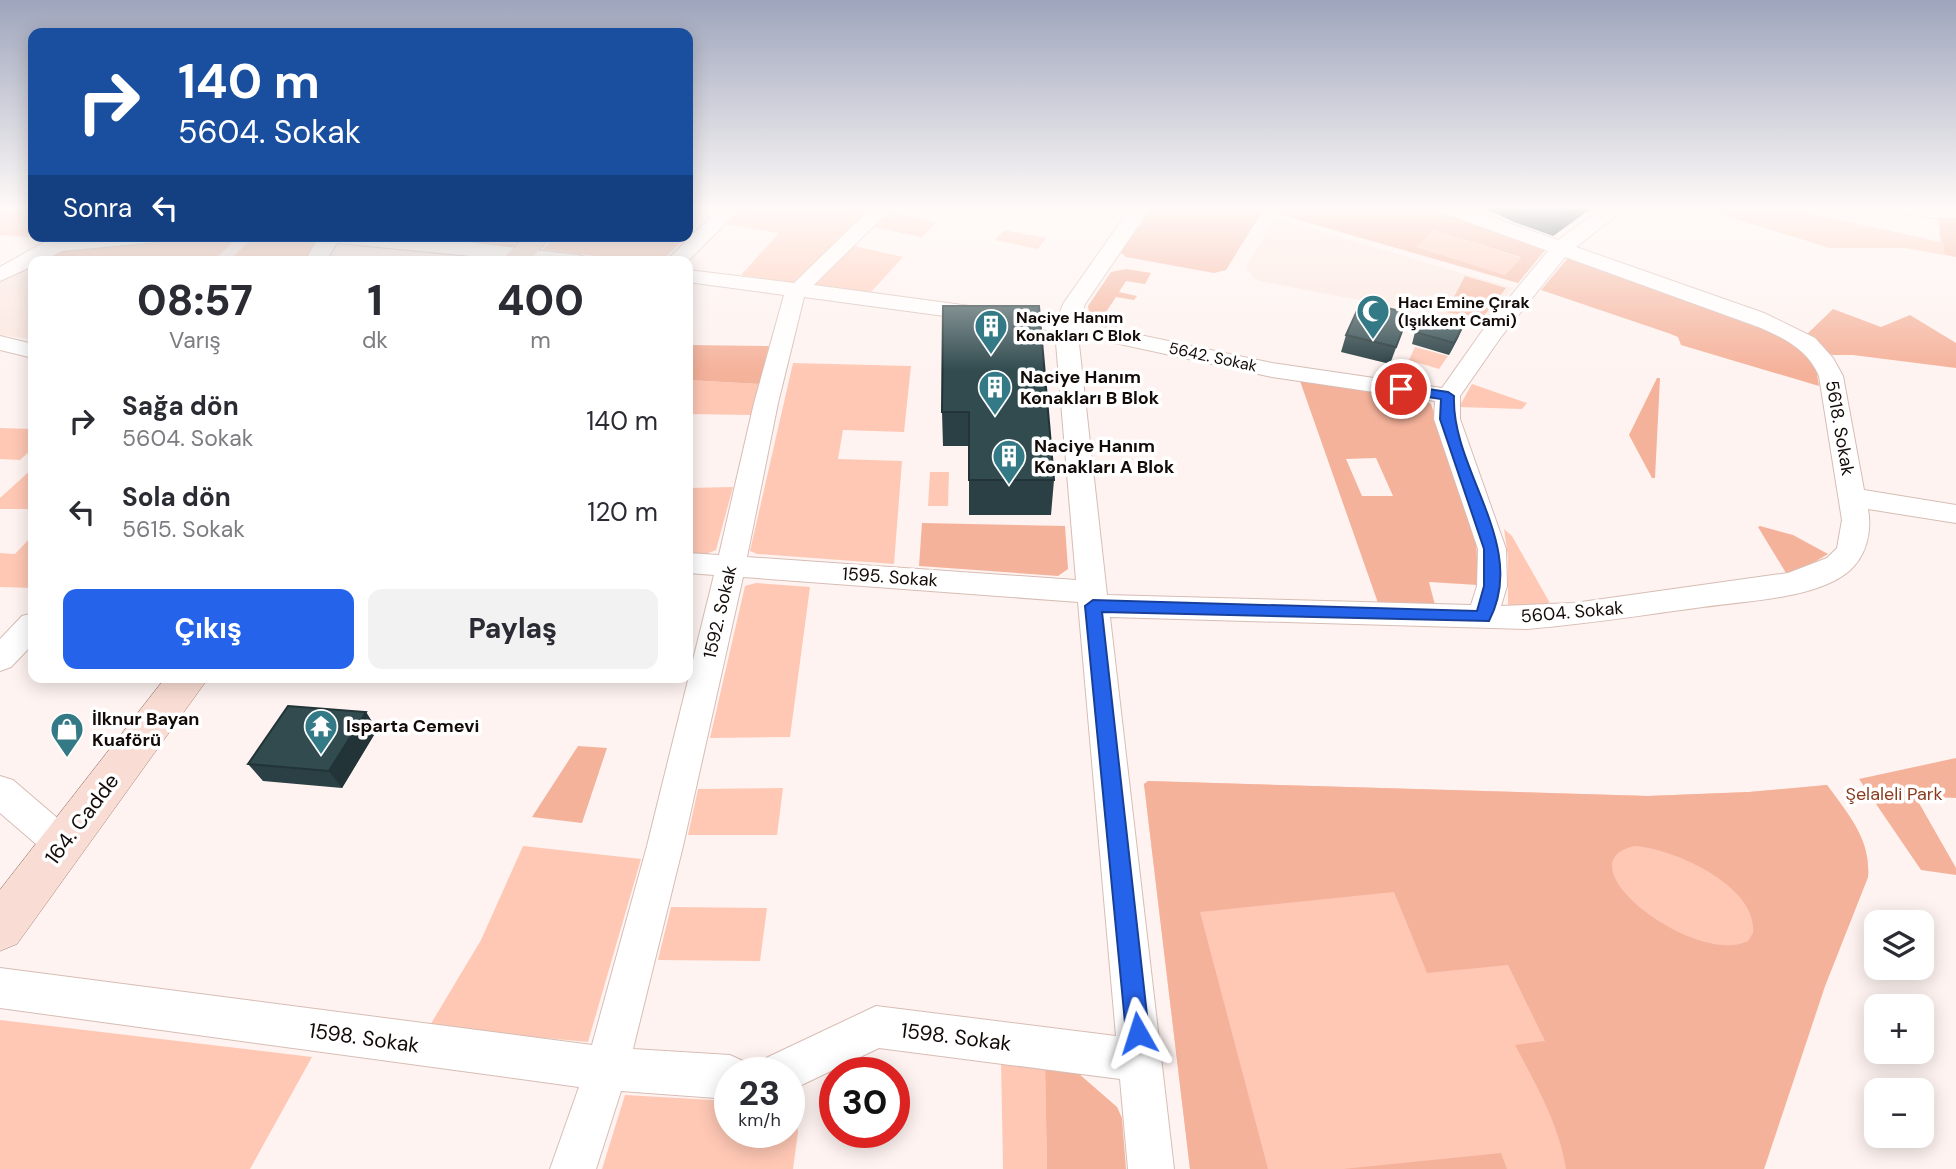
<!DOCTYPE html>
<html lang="tr">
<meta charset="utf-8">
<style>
body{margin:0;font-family:"DM Sans",sans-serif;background:#f2f2f3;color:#2b2b33;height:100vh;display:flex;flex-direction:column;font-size:26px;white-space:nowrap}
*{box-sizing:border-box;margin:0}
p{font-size:23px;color:#7c7c81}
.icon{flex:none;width:38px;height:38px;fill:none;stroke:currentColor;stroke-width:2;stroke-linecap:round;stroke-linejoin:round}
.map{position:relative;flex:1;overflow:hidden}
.sheet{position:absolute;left:28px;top:256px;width:665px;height:427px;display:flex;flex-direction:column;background:#fff;border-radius:14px;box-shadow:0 4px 18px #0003}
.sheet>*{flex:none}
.banner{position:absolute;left:28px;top:28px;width:665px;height:214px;border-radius:14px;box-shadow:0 4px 18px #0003;background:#1a4fa0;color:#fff;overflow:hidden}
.fabs{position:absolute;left:1864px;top:910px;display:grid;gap:14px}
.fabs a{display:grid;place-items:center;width:70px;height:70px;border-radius:14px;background:#fff;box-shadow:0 4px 18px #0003;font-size:35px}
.speed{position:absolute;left:714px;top:1057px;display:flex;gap:14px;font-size:35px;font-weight:700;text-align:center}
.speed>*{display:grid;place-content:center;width:91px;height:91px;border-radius:50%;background:#fff;box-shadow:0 4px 18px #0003;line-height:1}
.speed small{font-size:18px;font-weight:400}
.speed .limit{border:10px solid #d22;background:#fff;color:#111}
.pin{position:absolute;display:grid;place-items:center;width:60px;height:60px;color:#fff;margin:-30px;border:4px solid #fff;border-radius:50%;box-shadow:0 2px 7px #0007}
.me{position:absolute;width:77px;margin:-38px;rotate:354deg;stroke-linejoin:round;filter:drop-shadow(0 0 5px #0008)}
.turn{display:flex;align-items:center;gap:24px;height:147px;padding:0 35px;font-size:32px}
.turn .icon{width:91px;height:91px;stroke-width:2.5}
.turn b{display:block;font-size:49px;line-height:60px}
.then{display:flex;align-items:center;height:66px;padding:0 35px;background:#0003;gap:14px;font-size:26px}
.eta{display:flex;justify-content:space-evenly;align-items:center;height:119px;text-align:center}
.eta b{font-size:42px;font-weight:800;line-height:49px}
.cta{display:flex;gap:14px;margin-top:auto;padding:14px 35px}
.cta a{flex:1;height:80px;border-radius:14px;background:#2563eb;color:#fff;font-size:28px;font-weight:800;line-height:80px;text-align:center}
.cta a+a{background:#f2f2f3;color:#2b2b33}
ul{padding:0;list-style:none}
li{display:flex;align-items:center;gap:21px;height:91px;padding:0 35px}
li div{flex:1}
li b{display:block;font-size:26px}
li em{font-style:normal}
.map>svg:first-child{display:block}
.built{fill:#fbe6df}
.green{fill:#ffc8b5}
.forest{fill:#f5b29b;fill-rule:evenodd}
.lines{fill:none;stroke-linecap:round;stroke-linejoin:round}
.minor-casing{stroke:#d7bdb4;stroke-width:2}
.major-casing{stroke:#a6857a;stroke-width:1}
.minor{fill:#fff;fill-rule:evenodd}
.major{fill:#f9ddd4;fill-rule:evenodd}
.wall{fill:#2a4044}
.shaded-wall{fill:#223437}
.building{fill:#314b4f;stroke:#223437;stroke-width:2}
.route{fill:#2563eb;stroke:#184099;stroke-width:2}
.labels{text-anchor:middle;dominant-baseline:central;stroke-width:7;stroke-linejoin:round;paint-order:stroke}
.far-poi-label{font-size:16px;font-weight:bold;fill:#130b08;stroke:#fff;text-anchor:start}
.far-street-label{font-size:16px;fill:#130b08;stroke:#fff}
.poi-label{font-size:18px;font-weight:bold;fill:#130b08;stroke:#fff;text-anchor:start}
.street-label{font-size:18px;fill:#130b08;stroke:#fff}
.park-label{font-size:18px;fill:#893b1e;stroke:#fff}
.near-street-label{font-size:21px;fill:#130b08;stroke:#fff}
</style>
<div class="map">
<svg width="1956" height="1169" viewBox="0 0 1956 1169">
<rect width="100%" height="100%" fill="#fef3f0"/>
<!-- built -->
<path class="built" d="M1275,218L1513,288L1487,321L1479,323L1260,281L1255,279L1246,267Z
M33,263V339L0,335V280Z"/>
<!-- green -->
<path class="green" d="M0,207H33V236H55L53,239L0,235Z
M745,207H874L793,283L741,275L779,233L726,224Z
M1697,207H1781L1940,242L1938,216L1956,257L1904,248H1830Z
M890,212L936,222L922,237L874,227Z
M1004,230L1046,238L1038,249L995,240Z
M1433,230L1521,258L1505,275L1415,247Z
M422,236H524L512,247Z
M557,236H658L683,240L661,261H634L543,249Z
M237,238L213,261L40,260C96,235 176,239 237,238Z
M252,238L319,241L306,261H229Z
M854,246L903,257L871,292L812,285L849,248Z
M1415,347L1448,356L1439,369L1409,360Z
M793,363L911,366L904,432L843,430L838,459L902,461L894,564L757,554L750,551Z
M688,380L759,384L751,415L688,414Z
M1472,384L1527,403L1522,409L1459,407Z
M0,428L33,429V448L20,460L0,459Z
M33,468V509H0V498Z
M930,472H949L948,506H928Z
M733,487L716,550L706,554L688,553V488Z
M1504,529L1512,536L1551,605L1508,606V557Z
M33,535V588L0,587V553L15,554Z
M756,583L810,587L790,737L710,738L745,586Z
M1148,781L1648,796L1749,792L1827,785C1848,814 1871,839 1868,877L1825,986L1764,1169H1190L1144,784Z
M783,788L777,835H688L698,789Z
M523,846L641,859L588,1042L429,1027L481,940Z
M671,907L767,908L760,961L658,960Z
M0,1020L312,1057L250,1169H0Z
M1001,1060L1045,1066L1047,1169H1003Z
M793,1093L798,1132L793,1169H602L625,1095L730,1101V1132H789V1094Z"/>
<!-- forest -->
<path class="forest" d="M1154,207H1265L1226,270L1214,273L1126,257L1120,252Z
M1281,207H1430L1546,249L1518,283L1278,214ZM1433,230L1520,257L1521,258L1505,275L1416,247Z
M1956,215V257L1945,254L1938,216Z
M1568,258L1751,320L1796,343L1816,368L1819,386L1681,345L1678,337L1668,333L1541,290Z
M1126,269L1151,273L1145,284L1126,281L1119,292L1137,296L1134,300L1116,297L1104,315L1109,320L1120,323L1115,330C1103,327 1089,320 1088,306L1111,272Z
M1465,276L1506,288L1482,318L1446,312Z
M1833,309L1881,327L1910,315L1956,343V368L1853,355H1832L1806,335Z
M688,345L769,346L759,384L688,380Z
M1657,378H1660L1655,478H1652L1629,435Z
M1300,381L1424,399L1431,404L1476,536L1478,585L1429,582L1435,605L1378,603ZM1376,458L1393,496H1362L1346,459Z
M922,523L1065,526L1068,569L1058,576L919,566Z
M1760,526L1793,535L1828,554L1808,566L1786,573L1758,527Z
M578,746L607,748L582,823L532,817Z
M1956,758V798L1915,796L1956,868V875L1921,870L1859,779Z
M1148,781L1648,796L1749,792L1827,785C1848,814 1871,839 1868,877L1825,986L1764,1169H1566C1559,1124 1536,1085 1515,1045L1545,1041L1508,965L1427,973L1394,892L1200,912L1268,1169H1190L1144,784ZM1634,846C1673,848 1758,886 1753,933L1748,941C1696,967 1559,864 1634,846Z
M1045,1066L1078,1073L1117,1107L1122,1118L1126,1169H1047Z
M1501,1153L1507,1169H1343Z"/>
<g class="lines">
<defs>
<path id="minor" d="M721,207H742L688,261H666Z
M872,207H893L814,285L1058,318L1063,304L1131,207H1151L1085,304L1079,322L1272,363L1442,388L1485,327L1548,251L1438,211L1435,207H1463L1558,240L1603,207H1623L1621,212L1576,247L1764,313L1815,338L1833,358L1843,376L1864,490L1956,505V523L1868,509C1872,531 1867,556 1848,572C1815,599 1744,601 1703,607C1644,615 1586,624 1527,629L1110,617L1174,1169H1128L1120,1079L879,1048L789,1091V1073H760L766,1058L876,1006L1116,1036L1078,602L743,577L683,846L633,1049L730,1055L745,1062L750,1073H730V1099L621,1091L596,1169H550L579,1087L0,1008V968L592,1045L647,846L714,575L688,573V553L719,555L754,403L784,295L688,282V270L794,283ZM1565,257L1761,328C1786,339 1808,350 1819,376L1842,520L1837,548L1827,558L1788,573L1574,603L1501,606L1507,586L1506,549L1460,419V396L1501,337ZM804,297L1055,331L1076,580L747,557L778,403ZM1078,335L1272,377L1435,401L1434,419L1478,549L1477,586L1471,605L1107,595Z
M1888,207H1956V217L1931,218L1891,211Z
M55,236H167L157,242L62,251L44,261H33V266L0,281V267Z
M319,236H417L578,255L585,257L588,261H522L337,243L326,261H305Z
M0,336L33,344V358L0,350Z
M33,613V644L11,667L0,671V639L22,616Z
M0,776L13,780L76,834L81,845L76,856L63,861L50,856L0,813Z"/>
<path id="major" d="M525,236H552L529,261H501Z
M166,677H209L17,944L0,951V890Z"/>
</defs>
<!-- minor casing -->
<use href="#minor" class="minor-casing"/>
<!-- major casing -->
<use href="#major" class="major-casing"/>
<!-- minor -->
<use href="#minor" class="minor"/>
<!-- major -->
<use href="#major" class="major"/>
</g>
<!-- wall -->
<path class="wall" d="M1482,207H1593L1553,236L1514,222Z
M943,306L1054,480L1051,515H969V446H943L942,412Z
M1409,313L1390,364L1341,352L1346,335Z
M1463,326L1458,338L1449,355L1412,344L1415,332Z
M366,712L377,730L342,788L263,781L248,764Z"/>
<!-- shaded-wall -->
<path class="shaded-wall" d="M1565,207H1593L1553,236Z
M1463,326L1458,338L1449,355L1454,343Z
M366,712L377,730L342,788L329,771Z"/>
<!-- building -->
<path class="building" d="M1361,302L1409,313L1396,347L1346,335Z
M943,306H1039L1054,480H969V412H942Z
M1425,316L1463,326L1454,343L1415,332Z
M288,706L366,712L329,771L248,764Z"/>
<!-- sky -->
<linearGradient id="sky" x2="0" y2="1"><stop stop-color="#9ea5bc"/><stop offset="0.56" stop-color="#fffaf8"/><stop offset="1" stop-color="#fffaf8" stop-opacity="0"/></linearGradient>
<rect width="1956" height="371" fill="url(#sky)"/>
<!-- route -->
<path class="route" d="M1401,385L1448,392L1454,396C1451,471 1529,545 1489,621L1102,612L1149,1033L1145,1041L1138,1044L1130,1041L1126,1033L1085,606L1093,600L1477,611L1484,586V549L1440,419L1441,399L1396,392L1394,389Z"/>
<!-- icons -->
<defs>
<symbol id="mosque-pin" viewBox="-11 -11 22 30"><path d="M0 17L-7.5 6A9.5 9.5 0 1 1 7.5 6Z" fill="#337a86" stroke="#fff"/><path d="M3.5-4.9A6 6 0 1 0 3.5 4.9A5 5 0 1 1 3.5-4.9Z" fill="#fff"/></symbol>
<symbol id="building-pin" viewBox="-11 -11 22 30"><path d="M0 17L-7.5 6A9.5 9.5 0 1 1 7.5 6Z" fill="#337a86" stroke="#fff"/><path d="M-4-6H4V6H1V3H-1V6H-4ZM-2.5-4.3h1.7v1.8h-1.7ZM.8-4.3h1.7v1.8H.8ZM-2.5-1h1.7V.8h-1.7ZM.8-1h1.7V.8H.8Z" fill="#fff"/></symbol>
<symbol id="temple-pin" viewBox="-11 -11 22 30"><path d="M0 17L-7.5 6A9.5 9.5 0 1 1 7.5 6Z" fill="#337a86" stroke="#fff"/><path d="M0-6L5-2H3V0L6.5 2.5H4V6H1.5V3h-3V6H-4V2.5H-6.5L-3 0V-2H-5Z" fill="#fff"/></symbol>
<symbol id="shop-pin" viewBox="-11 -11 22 30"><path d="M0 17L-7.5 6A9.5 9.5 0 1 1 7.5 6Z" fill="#337a86" stroke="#fff"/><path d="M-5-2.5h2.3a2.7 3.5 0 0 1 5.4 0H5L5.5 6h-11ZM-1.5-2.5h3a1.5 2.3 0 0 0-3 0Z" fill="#fff"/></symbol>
</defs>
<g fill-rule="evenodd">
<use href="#mosque-pin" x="1354" y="292" width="38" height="52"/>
<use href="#building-pin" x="972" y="307" width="38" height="52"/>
<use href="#building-pin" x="976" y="368" width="38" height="52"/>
<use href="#building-pin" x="990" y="437" width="38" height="52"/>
<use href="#temple-pin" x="302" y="707" width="38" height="52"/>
<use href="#shop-pin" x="48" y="710" width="38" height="52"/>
</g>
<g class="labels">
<!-- far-poi labels -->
<g class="far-poi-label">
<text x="1398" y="302">Hacı Emine Çırak<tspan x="1398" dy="18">(Işıkkent Cami)</tspan></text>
<text x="1016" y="317">Naciye Hanım<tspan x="1016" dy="18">Konakları C Blok</tspan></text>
</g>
<!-- far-street labels -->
<g class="far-street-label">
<text transform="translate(1213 357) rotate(12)">5642. Sokak</text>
</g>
<!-- poi labels -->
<g class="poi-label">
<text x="1020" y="377">Naciye Hanım<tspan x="1020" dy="21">Konakları B Blok</tspan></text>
<text x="1034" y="446">Naciye Hanım<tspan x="1034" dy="21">Konakları A Blok</tspan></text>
<text x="92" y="719">İlknur Bayan<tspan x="92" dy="21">Kuaförü</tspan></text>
<text x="346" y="726">Isparta Cemevi</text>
</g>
<!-- street labels -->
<g class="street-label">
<text transform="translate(1840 428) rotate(80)">5618. Sokak</text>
<text transform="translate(890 577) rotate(4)">1595. Sokak</text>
<text transform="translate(720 612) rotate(-77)">1592. Sokak</text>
<text transform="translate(1572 612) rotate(-5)">5604. Sokak</text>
</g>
<!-- park labels -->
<g class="park-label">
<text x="1894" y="794">Şelaleli Park</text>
</g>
<!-- near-street labels -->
<g class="near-street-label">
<text transform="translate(82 819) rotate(-53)">164. Cadde</text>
<text transform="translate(956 1037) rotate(7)">1598. Sokak</text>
<text transform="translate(364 1038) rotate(8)">1598. Sokak</text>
</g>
</g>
</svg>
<div class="fabs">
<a><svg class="icon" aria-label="layers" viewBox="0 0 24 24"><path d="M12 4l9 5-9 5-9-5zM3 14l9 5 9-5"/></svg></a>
<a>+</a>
<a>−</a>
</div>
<div class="speed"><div>23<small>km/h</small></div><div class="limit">30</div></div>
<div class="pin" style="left:1401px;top:389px;background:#d93025"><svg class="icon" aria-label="arrive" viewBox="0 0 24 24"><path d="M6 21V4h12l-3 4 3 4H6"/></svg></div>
<svg class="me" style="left:1138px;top:1033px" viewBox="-20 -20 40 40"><path d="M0-17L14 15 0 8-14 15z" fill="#2563eb" stroke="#fff" stroke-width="4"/></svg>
<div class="banner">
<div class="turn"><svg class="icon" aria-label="right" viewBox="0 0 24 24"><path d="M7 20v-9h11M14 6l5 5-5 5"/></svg><div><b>140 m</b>5604. Sokak</div></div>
<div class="then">Sonra<svg class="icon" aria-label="left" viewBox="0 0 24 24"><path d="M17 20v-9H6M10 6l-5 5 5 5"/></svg></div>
</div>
<section class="sheet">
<div class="eta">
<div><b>08:57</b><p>Varış</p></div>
<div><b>1</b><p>dk</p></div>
<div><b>400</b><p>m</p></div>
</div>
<ul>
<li><svg class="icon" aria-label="right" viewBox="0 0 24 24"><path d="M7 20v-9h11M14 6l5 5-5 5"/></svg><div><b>Sağa dön</b><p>5604. Sokak</p></div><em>140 m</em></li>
<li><svg class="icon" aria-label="left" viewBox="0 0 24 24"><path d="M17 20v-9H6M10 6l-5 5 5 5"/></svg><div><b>Sola dön</b><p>5615. Sokak</p></div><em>120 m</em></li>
</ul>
<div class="cta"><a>Çıkış</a><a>Paylaş</a></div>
</section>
</div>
